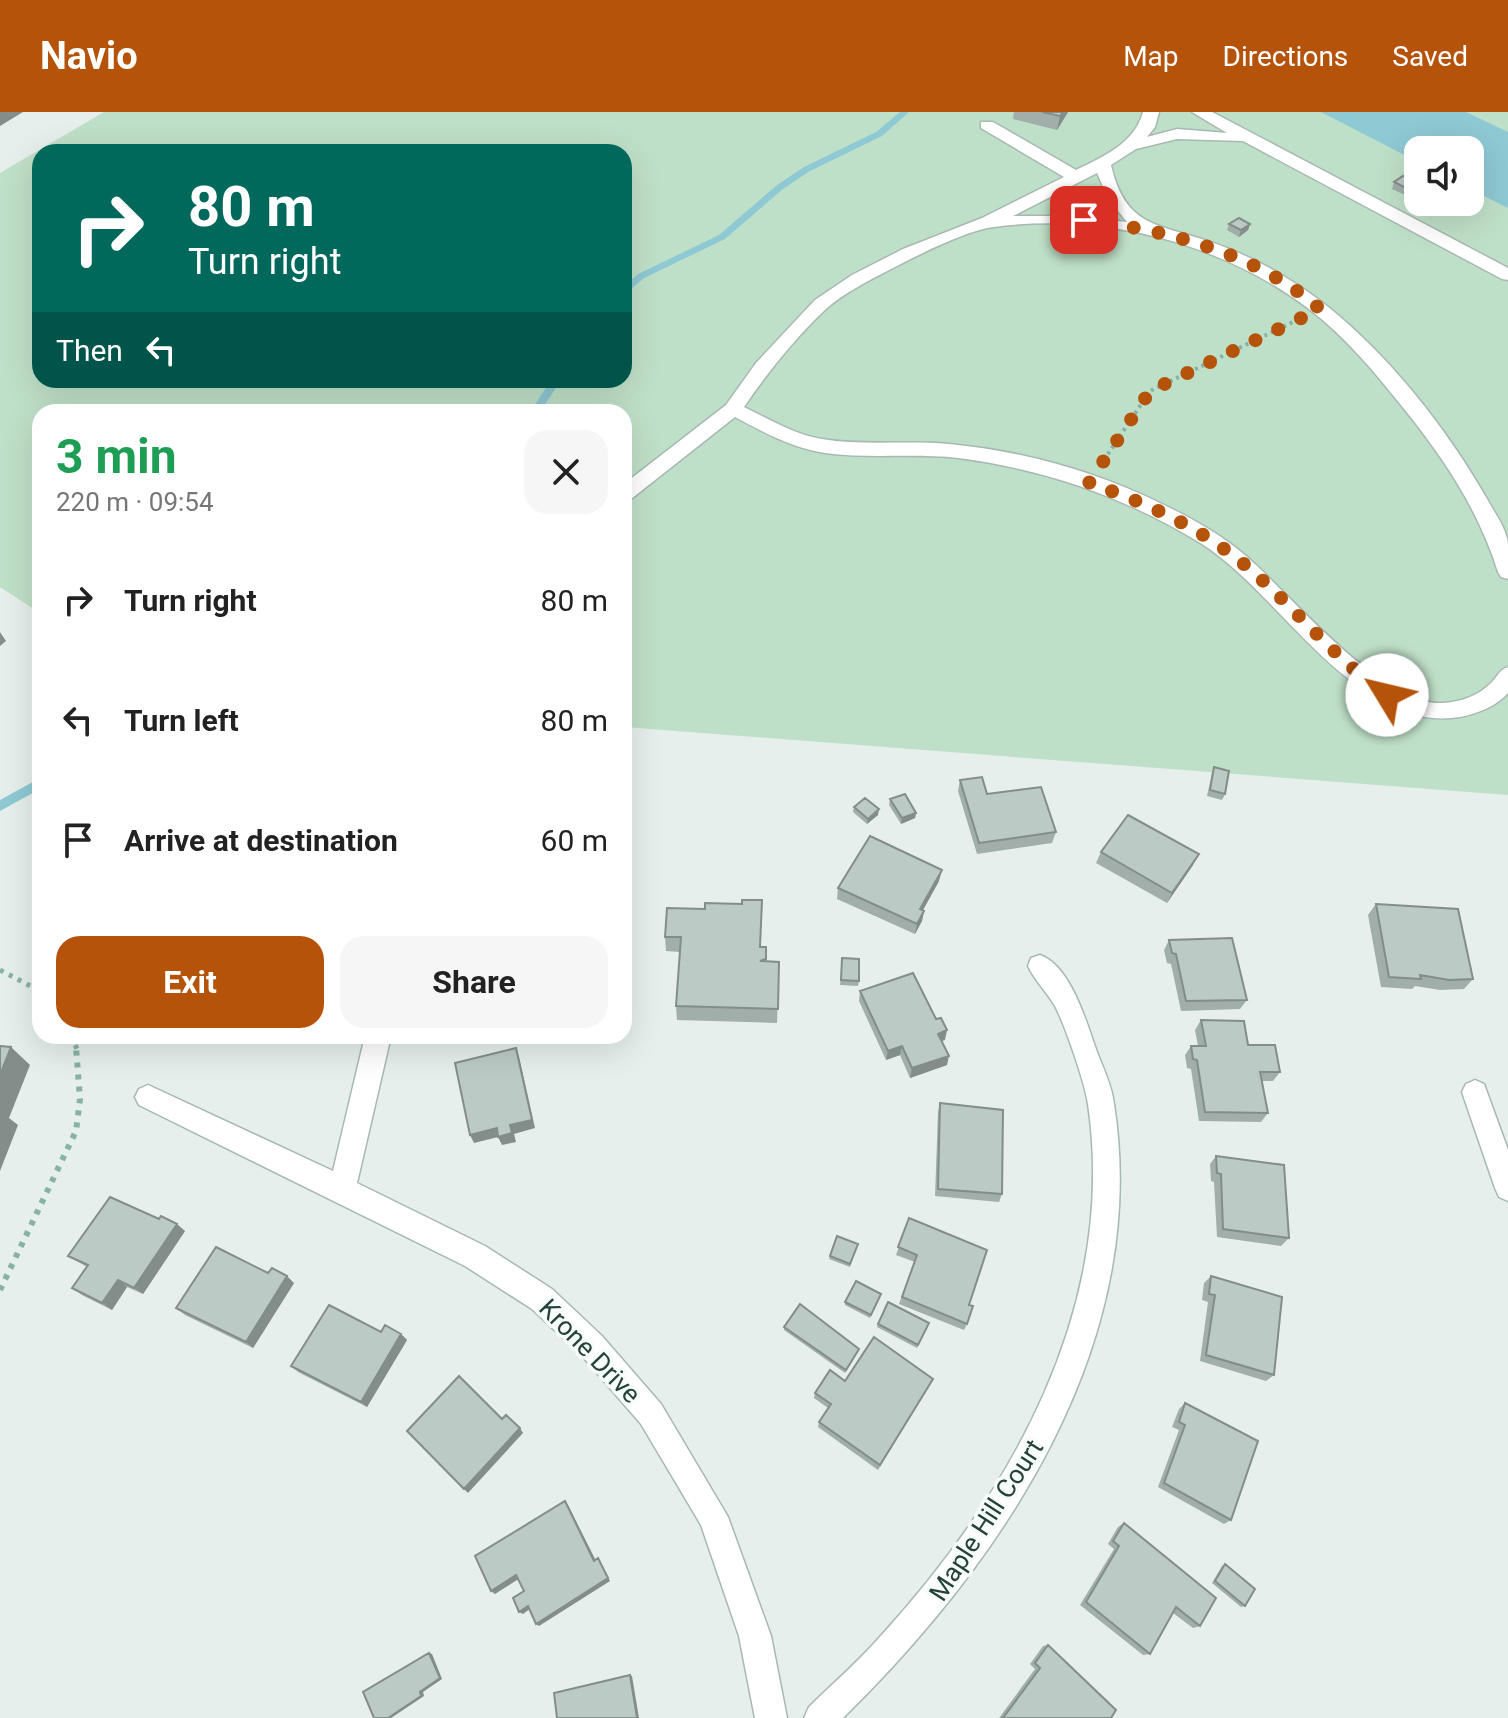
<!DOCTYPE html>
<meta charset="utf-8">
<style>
body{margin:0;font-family:Roboto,sans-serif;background:#f6f6f6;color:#222;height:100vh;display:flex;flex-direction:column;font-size:30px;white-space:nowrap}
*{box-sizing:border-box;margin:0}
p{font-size:26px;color:#767676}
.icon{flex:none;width:44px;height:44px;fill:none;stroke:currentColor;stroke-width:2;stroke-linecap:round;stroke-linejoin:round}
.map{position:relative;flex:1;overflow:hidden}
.side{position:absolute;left:32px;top:292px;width:600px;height:640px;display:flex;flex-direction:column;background:#fff;border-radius:24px;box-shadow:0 8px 32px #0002}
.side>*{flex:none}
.hud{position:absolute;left:32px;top:32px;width:600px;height:244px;border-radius:24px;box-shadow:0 8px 32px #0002;background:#00695c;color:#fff;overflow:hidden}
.fabs{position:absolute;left:1404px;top:24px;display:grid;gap:16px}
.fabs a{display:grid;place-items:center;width:80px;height:80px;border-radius:16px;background:#fff;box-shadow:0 8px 32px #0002;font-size:40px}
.pin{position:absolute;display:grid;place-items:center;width:68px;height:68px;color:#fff;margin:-34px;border-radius:16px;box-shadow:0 4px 12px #0006}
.me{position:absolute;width:88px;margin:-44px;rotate:306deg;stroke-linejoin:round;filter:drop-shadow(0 0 6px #0008)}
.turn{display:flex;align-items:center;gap:28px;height:168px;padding:0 24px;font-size:36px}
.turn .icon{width:104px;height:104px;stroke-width:2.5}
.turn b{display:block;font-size:56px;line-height:68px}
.then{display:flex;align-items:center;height:76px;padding:0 24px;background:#0003;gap:16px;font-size:30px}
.round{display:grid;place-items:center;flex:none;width:84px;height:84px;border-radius:24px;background:#f6f6f6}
.overview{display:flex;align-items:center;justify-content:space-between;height:136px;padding:0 24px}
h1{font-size:48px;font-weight:700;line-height:60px;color:#1e9e55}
.cta{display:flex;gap:16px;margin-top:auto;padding:16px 24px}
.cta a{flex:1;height:92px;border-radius:24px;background:#b45309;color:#fff;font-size:32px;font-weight:700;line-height:92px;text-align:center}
.cta a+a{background:#f6f6f6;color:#222}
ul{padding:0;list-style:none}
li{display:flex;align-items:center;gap:24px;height:120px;padding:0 24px}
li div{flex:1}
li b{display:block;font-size:30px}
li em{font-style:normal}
header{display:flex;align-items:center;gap:48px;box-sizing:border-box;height:112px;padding:0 40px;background:#b45309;color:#fff}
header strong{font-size:38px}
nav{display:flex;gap:44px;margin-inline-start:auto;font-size:28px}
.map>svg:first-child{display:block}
.green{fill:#bfe0c8;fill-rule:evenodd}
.water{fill:#8ec9d4}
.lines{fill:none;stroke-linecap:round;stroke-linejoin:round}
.stream{fill:#8ec9d4;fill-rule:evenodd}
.minor-casing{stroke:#a8b8b2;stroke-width:3}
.path-far2{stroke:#86b3a5;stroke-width:4;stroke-dasharray:3 4;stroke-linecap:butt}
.path-far1{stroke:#86b3a5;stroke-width:5;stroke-dasharray:4 6;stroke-linecap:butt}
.path{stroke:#86b3a5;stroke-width:6;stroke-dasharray:5 7;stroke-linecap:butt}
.minor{fill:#fff;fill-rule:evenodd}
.wall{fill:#a1aea9}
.shaded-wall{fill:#838d89}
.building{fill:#bbcac4;stroke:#838d89;stroke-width:2}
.route{stroke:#b45309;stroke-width:14;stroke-dasharray:0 25.2}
.labels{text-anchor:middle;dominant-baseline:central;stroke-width:7;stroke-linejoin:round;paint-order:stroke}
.street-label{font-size:26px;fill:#24423a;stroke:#f7fbf9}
</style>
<header>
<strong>Navio</strong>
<nav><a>Map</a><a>Directions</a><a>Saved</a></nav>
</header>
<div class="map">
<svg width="1508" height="1606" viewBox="0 0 1508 1606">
<rect width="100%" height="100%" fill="#e6efeb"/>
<!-- green -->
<path class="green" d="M104,0H1508V683L624,615V300H40V501L0,475V61ZM1418,38H1470V90H1418ZM40,40H624V268H40Z"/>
<!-- water -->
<path class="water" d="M1321,0H1466L1508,20V96L1470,77V38H1418V50Z"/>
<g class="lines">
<!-- stream -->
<path class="stream" d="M900,0H909L882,24L810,59L783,77L725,127L644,166L624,183V175L638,162L719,123L777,73L804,55L876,20Z
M551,268H561L540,300H530Z
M40,666V677L0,699V688Z"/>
<defs>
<path id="minor" d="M1143,0H1159L1155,15L1147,25L1177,17L1227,21L1192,0H1212L1508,156V168L1502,167L1243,29L1177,27L1136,37L1111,53C1125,115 1158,112 1208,129C1234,138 1261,150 1285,165C1366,213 1441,306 1487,387C1494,400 1506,416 1508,431C1508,442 1508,456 1508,467L1501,465L1498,460C1479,399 1445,348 1405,298C1376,262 1346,225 1309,197C1222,131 1102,100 994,115C967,118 918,143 893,156C870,168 845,180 826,197C795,226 768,260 744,295C769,307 795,323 822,327C863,334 908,328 949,332C1023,339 1098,360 1164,393C1193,407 1222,423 1246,444C1290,482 1382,594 1442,591C1461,590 1478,584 1491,571C1498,564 1499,558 1508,555V581C1495,595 1479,601 1460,605C1356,622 1280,481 1202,432C1128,386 1044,357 958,346C914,341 868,347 825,341C792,336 763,320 735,305L631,387L624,389V372L726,293L756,251L815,188L852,163L903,137L982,106L1064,65L981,16V10H993L1076,58C1103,45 1135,31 1143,0ZM1097,61L1109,88L1127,110L1074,104H1013Z
M1040,843C1071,854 1087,912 1097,940C1103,956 1112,974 1114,992C1151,1230 1005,1447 843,1606H804L809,1595C832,1572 857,1551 878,1527C1011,1382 1118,1195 1088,992C1085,971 1065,913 1055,894C1047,880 1035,869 1028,854L1031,846Z
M365,924H391L357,1071L485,1134L552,1177L602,1224L661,1292L728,1405L771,1524L787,1606H755L739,1524L701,1413L641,1312L582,1244L532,1197L465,1154L139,993L135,985L139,977L148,973L333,1059Z
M1475,968L1484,972L1508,1038V1089L1499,1085L1495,1076L1462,980L1466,972Z"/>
</defs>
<!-- minor casing -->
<use href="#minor" class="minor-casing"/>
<!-- path-far2 -->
<path class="path-far2" d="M1104,348L1150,279L1293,210"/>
<!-- path-far1 -->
<path class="path-far1" d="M0,858L40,879
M71,924L77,937"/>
<!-- path -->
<path class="path" d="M0,1178L76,1019L80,987L76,935"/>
<!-- minor -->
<use href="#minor" class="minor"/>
</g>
<!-- wall -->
<path class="wall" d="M1014,0H1068L1057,18L1013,7Z
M1394,70L1411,76L1403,82L1392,77Z
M1229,112H1250L1248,118L1239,125L1227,118Z
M1214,655L1225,682L1222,688L1207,684L1212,661Z
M960,668L1056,720L1052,731L977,742L958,679Z
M890,687L916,701L915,706L901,712L889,693Z
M854,695L878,703L867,712L853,700Z
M1101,740L1193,753L1167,791L1096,751Z
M939,769L923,798L924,799L922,809L915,822L837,787L838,776Z
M742,792L761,835H766V849L779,850L777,911L677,908L676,894L680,840L666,839L665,825L705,797Z
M1376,792L1473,867L1464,877L1440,878L1415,874L1412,877L1381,875L1368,803Z
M1169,828L1247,888L1240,897L1181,899L1171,852L1167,851L1164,838Z
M842,846L859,869L858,874L840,873Z
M860,879L945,928L941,929L947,953L910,966L900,943L886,948L859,889Z
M1201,908L1248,933L1280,960L1273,969H1262L1268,1001L1261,1010L1199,1009L1191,957L1187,956L1185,943L1191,934H1198L1195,918Z
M940,991L1002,1082L999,1090L935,1084L938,1000Z
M1216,1044L1289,1126L1281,1134L1217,1125L1214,1070L1211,1069L1210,1052Z
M909,1106L969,1193L967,1212L964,1218L899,1192L915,1150L896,1143Z
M185,1119L143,1182L127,1175L112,1198L82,1183L72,1176L87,1155L68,1144Z
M858,1132L850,1155L829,1147L830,1144Z
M1211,1164L1274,1263L1266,1269L1200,1249L1208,1190L1202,1188L1204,1171Z
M294,1171L253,1236L185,1203L176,1196Z
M880,1185L870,1206L845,1193V1190Z
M929,1211L917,1236L877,1215L878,1212Z
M784,1215L858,1240L845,1261L784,1218Z
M381,1220L401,1222L407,1228L367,1295L298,1260L291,1254Z
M933,1267L878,1358L818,1315L819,1310L828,1296L814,1286L815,1281L845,1269Z
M1185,1291L1231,1408L1224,1412L1158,1375L1179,1318L1172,1315L1179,1297Z
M1124,1411L1200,1514L1193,1516L1173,1501L1150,1542L1143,1543L1080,1493L1114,1437L1108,1432L1118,1415Z
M1225,1452L1245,1494L1241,1495L1212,1471L1222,1454Z
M1048,1533L1111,1606H999L1035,1557L1030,1552L1043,1534Z"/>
<!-- shaded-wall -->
<path class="shaded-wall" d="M0,0H23L0,14Z
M1063,0H1068L1057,18L1060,4Z
M1414,70L1411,76L1403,82L1406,76Z
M1250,112L1248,118L1239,125L1241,118Z
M0,520L6,529L0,534Z
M879,697L878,703L867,712L868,707Z
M916,701L915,706L901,712L902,706Z
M1199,742L1193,753L1167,791L1172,781Z
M942,758L939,769L918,807L920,797Z
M924,799L922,809L915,822L917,812Z
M947,918L945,928L935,931L938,922Z
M902,934L900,943L886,948L888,939Z
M11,935L30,953L9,1006L18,1013L0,1059V963Z
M516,936L519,945L535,1016L514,1022L516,1030L502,1033L498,1025L474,1031L470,1023L510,1013Z
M949,944L947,953L910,966L912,956Z
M177,1112L185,1119L143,1182L134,1176Z
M287,1164L294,1171L253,1236L246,1230Z
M118,1168L127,1175L112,1198L102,1191Z
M401,1222L407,1228L367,1295L361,1290Z
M520,1316L523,1321L468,1381L464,1377Z
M565,1389L568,1393L597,1451L594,1449Z
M598,1446L610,1469L539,1514L536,1512Z
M516,1463L520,1466L495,1482L491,1479Z
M528,1494L531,1496L523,1502L519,1500Z
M429,1541L432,1542L442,1567L423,1580L424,1584L391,1606H388L420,1580Z
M630,1563L632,1564L639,1606H637Z"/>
<!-- building -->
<path class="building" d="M1042,0H1063L1060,4Z
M1403,64L1414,70L1406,76L1394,70Z
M1239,106L1250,112L1241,118L1229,112Z
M1214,655L1229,659L1225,682L1210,678Z
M982,665L987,682L1041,675L1056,720L979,731L960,668Z
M905,682L916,701L902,706L890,687Z
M865,686L879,697L868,707L854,695Z
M1128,703L1199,742L1172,781L1101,740Z
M870,724L942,758L920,797L924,799L917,812L838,776Z
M742,788H762L760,835H766V847L760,849L779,850L778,897L676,894L681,825H665L667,796L705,797V791L742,792Z
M1376,792L1458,797L1473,867L1449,868L1420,863L1421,867L1389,865Z
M1232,826L1247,888L1186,889L1176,842L1172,841L1169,828Z
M842,846L859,847V869L841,868Z
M913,861L936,907L941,906L947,918L938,922L949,944L912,956L902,934L888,939L860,879Z
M1201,908L1244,909L1248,933H1275L1280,960H1260L1268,1001L1205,1000L1197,948L1193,947L1191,934H1206Z
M0,934L11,935L0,963Z
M516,936L532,1008L510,1013L512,1021L498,1025L497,1016L470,1023L455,951Z
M940,991L1003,998L1002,1082L938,1077Z
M1216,1044L1284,1053L1289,1126L1223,1117L1221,1062L1217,1061Z
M110,1085L159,1107L161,1104L177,1112L134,1176L118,1168L102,1191L72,1176L88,1153L68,1144Z
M909,1106L987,1138L969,1193L973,1194L967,1212L902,1185L917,1143L898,1135Z
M837,1124L858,1132L850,1152L830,1144Z
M216,1135L268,1161L272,1156L287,1164L246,1230L176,1196Z
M1211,1164L1282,1185L1274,1263L1206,1243L1215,1183L1209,1182Z
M856,1169L881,1182L871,1203L845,1190Z
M888,1190L929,1211L918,1233L878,1212Z
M800,1192L859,1237L846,1258L784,1215Z
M329,1193L381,1220L385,1213L401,1222L361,1290L291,1254Z
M874,1225L933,1267L880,1353L819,1310L831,1292L815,1281L830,1258L845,1269Z
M459,1264L502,1307L506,1303L520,1316L464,1377L407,1319Z
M1185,1291L1258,1329L1231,1408L1164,1371L1185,1313L1179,1310Z
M565,1389L594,1449L598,1446L608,1466L536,1512L528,1494L519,1500L513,1486L524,1479L516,1463L491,1479L475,1444Z
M1124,1411L1216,1486L1200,1514L1176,1495L1150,1542L1086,1490L1119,1434L1113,1429Z
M1225,1452L1255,1477L1245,1494L1215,1469Z
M1048,1533L1116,1598L1111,1606H1003L1040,1556L1035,1551Z
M429,1541L440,1566L420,1580L421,1584L388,1606H374L363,1580Z
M630,1563L637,1606H557L554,1581Z"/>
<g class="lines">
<!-- route -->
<path class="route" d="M1084,108C1167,118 1256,141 1320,197L1150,279L1089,371C1147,391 1204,417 1251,458C1298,499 1334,546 1387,583"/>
</g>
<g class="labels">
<!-- street labels -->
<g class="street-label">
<text transform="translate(590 1239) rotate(46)">Krone Drive</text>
<text transform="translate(986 1408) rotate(-57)">Maple Hill Court</text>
</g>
</g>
</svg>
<div class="fabs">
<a><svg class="icon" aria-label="sound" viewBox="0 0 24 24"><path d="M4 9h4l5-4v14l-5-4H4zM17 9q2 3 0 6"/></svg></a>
</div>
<div class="pin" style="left:1084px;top:108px;background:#d93025"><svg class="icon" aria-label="arrive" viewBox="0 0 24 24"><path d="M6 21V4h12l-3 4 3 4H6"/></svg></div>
<svg class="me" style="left:1387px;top:583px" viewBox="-20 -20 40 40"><circle r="19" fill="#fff"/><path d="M0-13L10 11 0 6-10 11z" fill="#b45309"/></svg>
<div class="hud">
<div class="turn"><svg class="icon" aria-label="right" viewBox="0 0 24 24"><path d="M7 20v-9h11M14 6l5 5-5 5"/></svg><div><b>80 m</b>Turn right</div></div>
<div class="then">Then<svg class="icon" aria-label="left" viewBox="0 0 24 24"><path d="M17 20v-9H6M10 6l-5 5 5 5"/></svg></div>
</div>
<section class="side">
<div class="overview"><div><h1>3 min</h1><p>220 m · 09:54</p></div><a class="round"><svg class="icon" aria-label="close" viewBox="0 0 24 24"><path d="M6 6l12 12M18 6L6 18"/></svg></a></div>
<ul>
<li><svg class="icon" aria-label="right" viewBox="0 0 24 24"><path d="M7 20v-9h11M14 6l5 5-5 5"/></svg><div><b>Turn right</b></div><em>80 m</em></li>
<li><svg class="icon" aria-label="left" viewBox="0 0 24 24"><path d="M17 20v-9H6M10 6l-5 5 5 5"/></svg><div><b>Turn left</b></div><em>80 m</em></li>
<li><svg class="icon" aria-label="arrive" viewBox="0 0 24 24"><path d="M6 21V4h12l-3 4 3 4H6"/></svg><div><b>Arrive at destination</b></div><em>60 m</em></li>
</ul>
<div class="cta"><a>Exit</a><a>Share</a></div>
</section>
</div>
